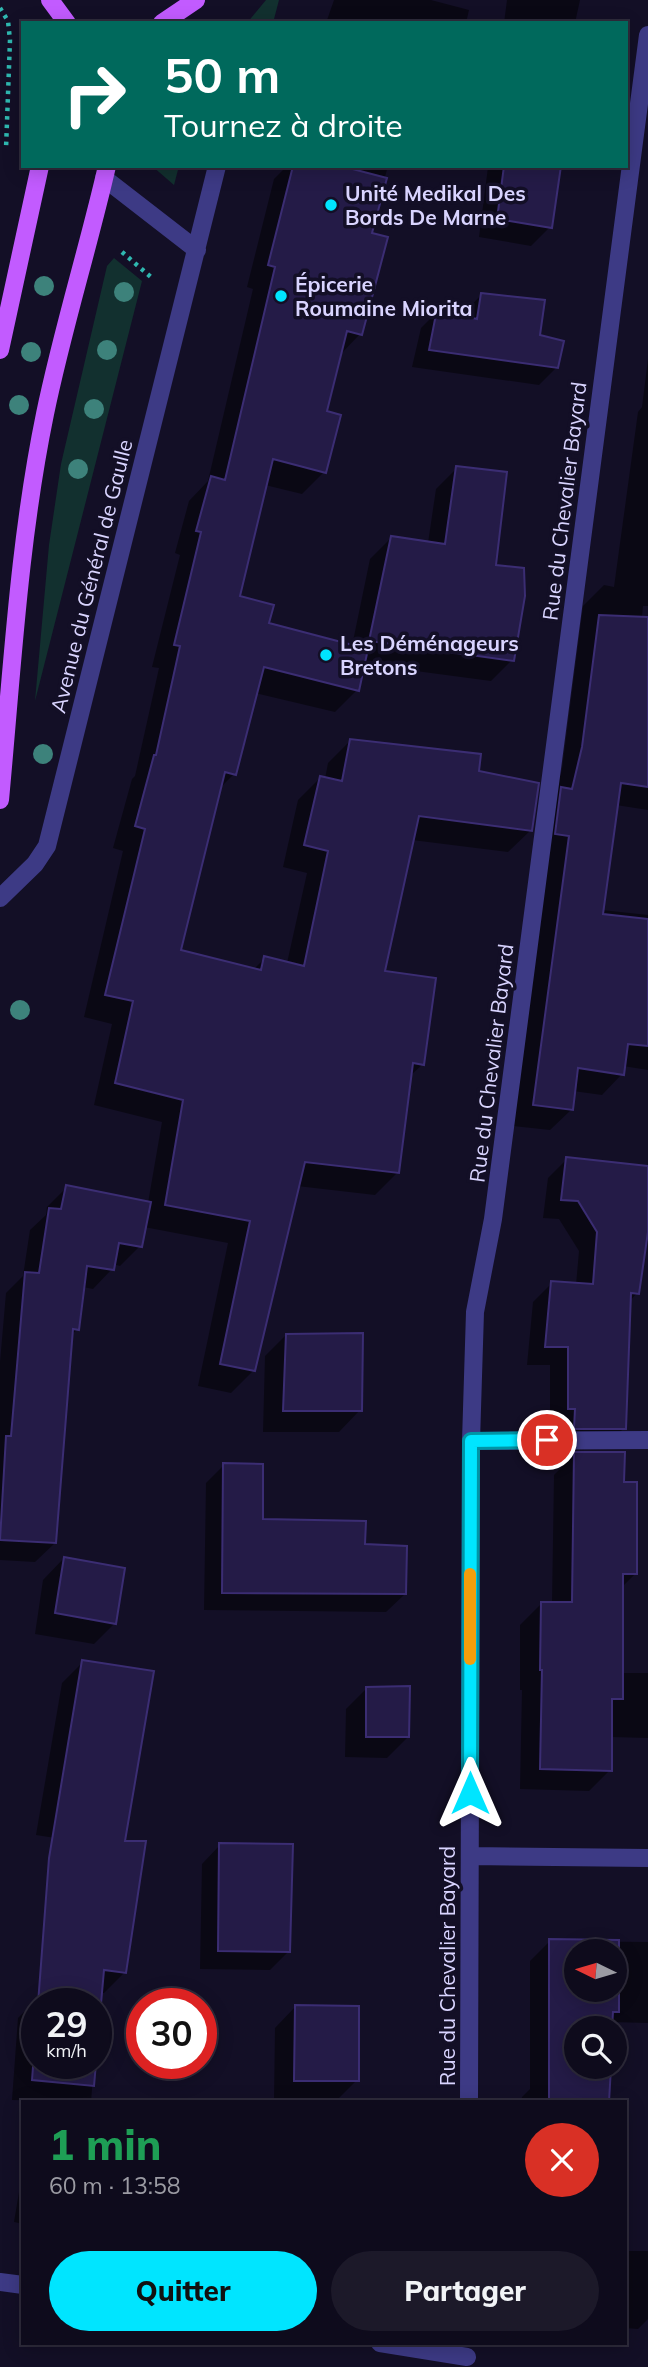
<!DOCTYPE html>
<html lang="fr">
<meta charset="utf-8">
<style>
body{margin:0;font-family:Mulish,sans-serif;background:#1c1929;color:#f1f3f6;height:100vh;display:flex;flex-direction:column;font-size:26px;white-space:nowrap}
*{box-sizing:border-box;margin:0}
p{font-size:23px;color:#9b9ba3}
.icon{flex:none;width:38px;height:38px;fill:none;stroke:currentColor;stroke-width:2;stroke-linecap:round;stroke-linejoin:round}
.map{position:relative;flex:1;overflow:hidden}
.details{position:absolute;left:21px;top:2100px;width:606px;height:245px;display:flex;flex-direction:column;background:#0e0b1c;border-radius:0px;box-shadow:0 4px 18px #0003,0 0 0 2px #2e2b3b}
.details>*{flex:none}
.banner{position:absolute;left:21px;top:21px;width:607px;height:147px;border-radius:0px;box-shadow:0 4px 18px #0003,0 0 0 2px #2e2b3b;background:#00695c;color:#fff;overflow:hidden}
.needle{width:46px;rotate:275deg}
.buttons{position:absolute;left:564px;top:1939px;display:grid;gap:14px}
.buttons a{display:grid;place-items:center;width:63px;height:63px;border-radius:50%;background:#0e0b1c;box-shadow:0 4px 18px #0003,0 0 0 2px #2e2b3b;font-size:35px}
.speed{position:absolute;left:21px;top:1988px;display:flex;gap:14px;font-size:35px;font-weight:700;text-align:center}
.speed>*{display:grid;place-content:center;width:91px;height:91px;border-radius:50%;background:#0e0b1c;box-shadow:0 4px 18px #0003,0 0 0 2px #2e2b3b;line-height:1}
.speed small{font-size:18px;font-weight:400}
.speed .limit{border:10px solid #d22;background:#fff;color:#111}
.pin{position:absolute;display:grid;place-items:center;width:60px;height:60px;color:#fff;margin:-30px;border:4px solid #fff;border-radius:50%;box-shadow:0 2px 7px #0007}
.me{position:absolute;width:77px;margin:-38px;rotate:0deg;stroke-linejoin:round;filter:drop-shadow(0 0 5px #0008)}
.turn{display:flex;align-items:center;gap:24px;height:147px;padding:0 28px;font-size:32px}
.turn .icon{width:91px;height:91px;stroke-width:2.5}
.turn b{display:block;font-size:49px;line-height:60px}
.round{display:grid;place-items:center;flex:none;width:74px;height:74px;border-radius:37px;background:#1c1929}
.summary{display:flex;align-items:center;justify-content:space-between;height:119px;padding:0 28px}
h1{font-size:42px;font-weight:800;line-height:52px;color:#1e9e55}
.cta{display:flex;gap:14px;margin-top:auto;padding:14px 28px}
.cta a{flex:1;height:80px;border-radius:42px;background:#00e5ff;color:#111;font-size:28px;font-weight:800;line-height:80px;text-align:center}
.cta a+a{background:#1c1929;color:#f1f3f6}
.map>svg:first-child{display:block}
.green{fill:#12302f}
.shadow{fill:#0007;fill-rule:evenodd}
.building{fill:#241b47;stroke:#3b2d73;stroke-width:2;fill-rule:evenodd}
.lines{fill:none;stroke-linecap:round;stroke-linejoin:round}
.path{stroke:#2fb8b0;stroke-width:4.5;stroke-dasharray:3.5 5;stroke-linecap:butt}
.service{stroke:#3d3a85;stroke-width:18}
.minor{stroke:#3d3a85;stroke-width:18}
.primary{stroke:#c25bff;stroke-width:18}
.tree{fill:#3d827b}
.route-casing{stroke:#0095a6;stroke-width:18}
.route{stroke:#00e5ff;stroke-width:12}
.slow{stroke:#f59e0b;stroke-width:12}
.poi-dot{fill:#00e5ff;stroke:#130f26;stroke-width:2.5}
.labels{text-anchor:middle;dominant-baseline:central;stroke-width:7;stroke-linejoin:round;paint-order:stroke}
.poi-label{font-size:21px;font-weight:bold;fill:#d9d4ff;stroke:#130f26;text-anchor:start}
.street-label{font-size:21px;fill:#d9d4ff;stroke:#130f26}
</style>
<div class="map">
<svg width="648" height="2367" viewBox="0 0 648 2367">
<rect width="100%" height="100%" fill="#130f26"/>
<!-- green -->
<path class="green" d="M266,0H279L273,23H247Z
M152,166H179L174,185Z
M114,258L142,281L35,701L49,545L61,464L107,266Z"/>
<!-- shadow -->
<path class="shadow" d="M334,0H431L469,10L466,23H326Z
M507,0H580L575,23H504Z
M287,166H388L369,234L360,334L339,356L325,412L324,472L302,494L265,485L237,597L267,624L352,646L370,559L391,538L428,543L436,489L457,468L494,566L512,660L491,681L363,664L357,690L335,712L255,693L234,774L218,790L178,951L253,970L265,958L287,963L307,873L283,867L298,800L320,778L325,779L328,763L351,740L477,773L531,830L508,852L412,840L383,972L423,1064L409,1077L398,1172L375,1195L297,1186L253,1371L231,1393L198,1386L228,1243L144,1227L140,1246L120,1266L113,1264L112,1269L93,1289L83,1287L78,1329L71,1335L55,1543L35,1562L0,1560V1362L6,1293L23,1276L30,1230L46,1215L47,1207L67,1187L148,1203L162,1122L94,1105L112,1024L84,1017L123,851L113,848L132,779L135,776L159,668L152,667L180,555L175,553L189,501L208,481L253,289L247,287L274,179Z
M483,166H559L550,227L531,246L479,237L488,167Z
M481,295L538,336L557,367L539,385L412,367L421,328L438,311L463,317L464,313Z
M648,359V606H643L637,668L648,670V810L616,805L602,910L648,915V1070L623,1066L622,1074L602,1095L573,1091L571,1110L550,1130L513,1126L549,856L535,854L555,795L562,769L583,606L604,585L614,587L638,412L642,407Z
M567,1159L648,1168V1220L637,1293L629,1302L624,1428L605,1447H556L557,1427H550V1365H527L533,1302L552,1283L576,1285L579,1251L559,1219L543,1218L548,1178Z
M286,1335L360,1410L339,1432H263L265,1356Z
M575,1454L635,1574L621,1588V1673H648V1738L611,1737L610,1770L589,1791L520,1789L522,1690H520V1625L542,1603L552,1604L554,1475Z
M224,1465L261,1521L363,1545L405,1594L386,1612L204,1610L206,1483Z
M64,1558L115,1623L94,1644L35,1634L43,1580Z
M83,1662L123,1842L125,1972L104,1993H100L96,2004H37V2063H94L91,2102L12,2100L18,2018L39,1997L68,1840L36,1835L62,1683Z
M367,1688L408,1737L387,1758L345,1757L346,1709Z
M220,1845L288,1952L270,1970L200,1969L202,1864Z
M550,1941L648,1942V2023L611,2022L610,2028H576V2067H608L607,2102H521L522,2097L530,2089V1961ZM576,1951H614V1990H576Z
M295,2007L357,2080L336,2101H274L275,2028Z
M23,2168V2224L14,2222Z
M625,2251H648V2319L638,2329L625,2328Z"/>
<!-- building -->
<path class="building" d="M293,166H341L387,178L372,233L388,237L362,335L347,331L327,411L341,415L326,473L273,459L240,596L274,605L269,623L368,649L359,691L264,667L236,775L225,772L181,950L261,970L264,956L304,966L328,851L304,845L320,776L342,781L350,739L481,754L479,771L539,783L532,831L419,816L385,971L436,978L424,1065L413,1063L399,1173L305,1162L255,1371L220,1364L250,1221L165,1205L183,1100L115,1083L133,1001L105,995L145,829L135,826L154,755H156L180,646L174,645L201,532L196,531L211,476L225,480L275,267L268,265Z
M504,166H561L552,228L497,219Z
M481,293L545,300L540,335L564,341L558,368L429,350L437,309L477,319Z
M456,466L507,472L496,565L524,568L525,596L514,661L369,641L391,536L445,544Z
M599,615L648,617V787L621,783L603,914L648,919V1046L628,1044L624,1075L578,1068L573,1110L533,1105L569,836L555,834L561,787L572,789L582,747Z
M566,1157L648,1166V1232L639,1294L631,1293L626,1429H574L575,1409H568V1347H545L551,1281L593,1284L597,1232L578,1201L561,1200Z
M66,1185L151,1202L142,1247L119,1243L114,1270L87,1266L79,1330L73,1329L56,1543L0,1540L6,1436H11L25,1272L39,1273L49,1208L61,1209Z
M363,1333L362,1411H283L286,1334Z
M574,1452H625L624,1482H637V1574H623V1699H612V1771L540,1769L542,1670H540L541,1602H572Z
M223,1463L263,1464V1519L366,1521L365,1544L407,1546L406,1594L222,1593Z
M64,1557L125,1568L116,1624L55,1613Z
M82,1660L154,1671L125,1841H146L126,1973L104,1970L96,2060V2004H38L49,1858Z
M410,1686L409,1737H366V1687Z
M219,1843L293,1844L290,1952L218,1951Z
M549,1939L619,1940V2012H613L612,2028H576V2067H611L609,2102H549ZM576,1951H614V1990H576Z
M295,2005L359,2006V2081H294Z
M37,2015V2063H96L94,2086L32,2080Z"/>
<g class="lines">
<!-- path -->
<path class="path" d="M0,8L8,21L10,40L6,149
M122,252L152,278"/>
<!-- service -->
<path class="service" d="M471,1441L648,1440"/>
<!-- minor -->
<path class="minor" d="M104,178L197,250
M0,898L35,864L47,846L217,166
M471,1856L648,1858
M469,2102L471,1441L475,1312L493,1219L648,35
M0,2282L23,2285
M380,2343L467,2357"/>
<!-- primary -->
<path class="primary" d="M50,0L67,23
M162,23L196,0
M0,350L40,166
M0,800C12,671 19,540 45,414C62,331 88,249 107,166"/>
</g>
<!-- trees -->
<g class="tree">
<circle cx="44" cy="286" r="10"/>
<circle cx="124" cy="292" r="10"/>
<circle cx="107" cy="350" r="10"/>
<circle cx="31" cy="352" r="10"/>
<circle cx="19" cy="405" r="10"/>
<circle cx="94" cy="409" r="10"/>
<circle cx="78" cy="469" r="10"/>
<circle cx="43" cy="754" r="10"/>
<circle cx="20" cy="1010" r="10"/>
</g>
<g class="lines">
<defs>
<path id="route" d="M470,1793L471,1441L547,1440"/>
</defs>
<!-- route casing -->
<use href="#route" class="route-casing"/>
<!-- route -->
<use href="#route" class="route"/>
<!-- slow -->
<path class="slow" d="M470,1659V1574"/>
</g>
<!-- markers -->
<g class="poi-dot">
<circle cx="331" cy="205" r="7"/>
<circle cx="281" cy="296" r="7"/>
<circle cx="326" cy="655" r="7"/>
</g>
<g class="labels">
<!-- poi labels -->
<g class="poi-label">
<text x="345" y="193">Unité Medikal Des<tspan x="345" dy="24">Bords De Marne</tspan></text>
<text x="295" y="284">Épicerie<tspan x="295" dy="24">Roumaine Miorita</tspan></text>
<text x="340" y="643">Les Déménageurs<tspan x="340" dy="24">Bretons</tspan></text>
</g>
<!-- street labels -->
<g class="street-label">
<text transform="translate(564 501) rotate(-83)">Rue du Chevalier Bayard</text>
<text transform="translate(91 576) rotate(-76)">Avenue du Général de Gaulle</text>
<text transform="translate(491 1063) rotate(-83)">Rue du Chevalier Bayard</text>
<text transform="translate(447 1966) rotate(-90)">Rue du Chevalier Bayard</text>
</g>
</g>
</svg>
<div class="buttons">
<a><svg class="needle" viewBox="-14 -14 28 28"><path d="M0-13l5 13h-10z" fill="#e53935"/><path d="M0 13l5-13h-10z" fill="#9b9ba3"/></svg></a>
<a><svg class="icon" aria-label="search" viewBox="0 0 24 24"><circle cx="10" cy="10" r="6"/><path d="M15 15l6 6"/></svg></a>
</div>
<div class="speed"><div>29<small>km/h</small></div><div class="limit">30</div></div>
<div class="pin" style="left:547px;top:1440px;background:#d93025"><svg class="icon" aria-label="arrive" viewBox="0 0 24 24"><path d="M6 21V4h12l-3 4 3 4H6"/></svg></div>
<svg class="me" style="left:470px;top:1793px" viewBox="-20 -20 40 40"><path d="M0-17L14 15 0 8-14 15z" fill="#00e5ff" stroke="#fff" stroke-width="4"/></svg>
<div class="banner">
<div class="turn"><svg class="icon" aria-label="right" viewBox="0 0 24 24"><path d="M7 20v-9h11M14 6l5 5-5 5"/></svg><div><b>50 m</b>Tournez à droite</div></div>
</div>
<section class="details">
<div class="summary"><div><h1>1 min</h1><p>60 m · 13:58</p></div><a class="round" style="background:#d93025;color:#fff"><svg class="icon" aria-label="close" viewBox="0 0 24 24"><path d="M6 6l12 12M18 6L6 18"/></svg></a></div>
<div class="cta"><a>Quitter</a><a>Partager</a></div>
</section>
</div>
